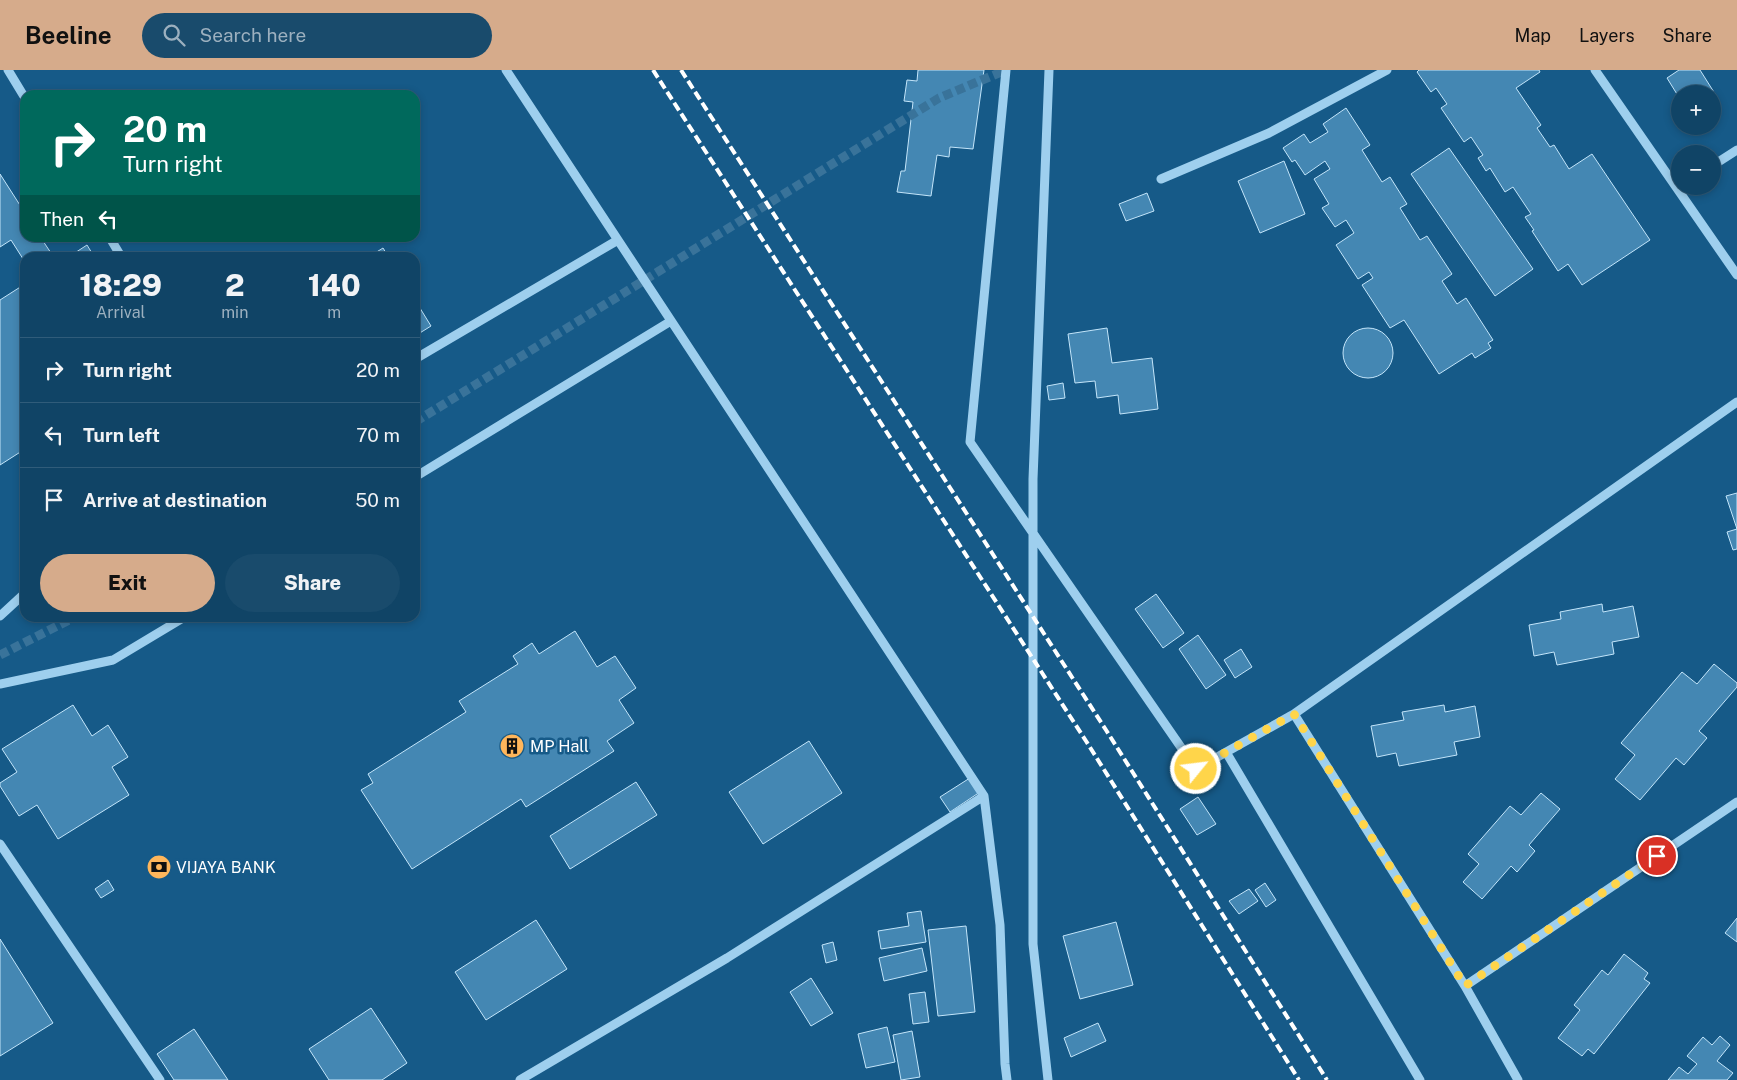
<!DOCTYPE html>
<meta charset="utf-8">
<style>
body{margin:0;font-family:"Public Sans",sans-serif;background:#194b6c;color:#f1f3f6;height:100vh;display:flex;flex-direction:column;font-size:19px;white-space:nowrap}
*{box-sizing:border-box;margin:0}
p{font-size:16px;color:#9cb0bf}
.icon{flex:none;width:28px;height:28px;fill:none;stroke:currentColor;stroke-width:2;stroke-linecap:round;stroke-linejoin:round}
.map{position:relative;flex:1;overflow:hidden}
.side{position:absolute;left:20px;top:182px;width:400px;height:370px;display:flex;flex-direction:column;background:#104466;border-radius:15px;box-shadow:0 2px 8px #0003,0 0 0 1px #305c7a}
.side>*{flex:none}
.top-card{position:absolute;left:20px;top:20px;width:400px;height:152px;border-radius:15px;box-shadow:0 2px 8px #0003,0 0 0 1px #305c7a;background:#00695c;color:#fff;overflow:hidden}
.fabs{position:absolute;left:1671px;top:15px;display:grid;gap:10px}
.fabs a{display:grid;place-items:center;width:50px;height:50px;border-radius:50%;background:#104466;box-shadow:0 2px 8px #0003,0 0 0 1px #305c7a;font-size:25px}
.pin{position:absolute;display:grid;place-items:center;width:42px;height:42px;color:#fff;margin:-21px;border:2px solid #fff;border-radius:50%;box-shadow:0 1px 5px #0007}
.me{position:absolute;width:55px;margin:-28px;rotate:61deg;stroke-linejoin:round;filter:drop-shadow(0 0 4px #0008)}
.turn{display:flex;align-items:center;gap:18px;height:105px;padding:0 20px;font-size:22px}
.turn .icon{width:65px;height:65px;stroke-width:2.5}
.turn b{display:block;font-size:35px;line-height:42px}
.then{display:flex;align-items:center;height:48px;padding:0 20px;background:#0003;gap:10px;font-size:19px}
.eta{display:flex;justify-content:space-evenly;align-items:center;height:85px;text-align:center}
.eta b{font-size:30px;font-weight:800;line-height:35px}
.cta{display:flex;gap:10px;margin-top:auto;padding:10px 20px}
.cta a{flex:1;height:58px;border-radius:30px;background:#d6ab8b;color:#111;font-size:20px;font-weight:800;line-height:58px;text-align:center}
.cta a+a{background:#194b6c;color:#f1f3f6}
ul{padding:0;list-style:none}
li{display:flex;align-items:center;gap:15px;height:65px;padding:0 20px;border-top:1px solid #305c7a}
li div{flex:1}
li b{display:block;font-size:19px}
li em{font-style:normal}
header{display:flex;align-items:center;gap:30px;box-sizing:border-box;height:70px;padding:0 25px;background:#d6ab8b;color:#111}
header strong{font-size:24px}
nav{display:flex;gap:28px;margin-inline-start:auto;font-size:18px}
.search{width:350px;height:45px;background:#194b6c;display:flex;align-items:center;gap:12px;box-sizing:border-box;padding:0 18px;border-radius:28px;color:#9cb0bf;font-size:19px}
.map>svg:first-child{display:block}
.building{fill:#4487b3;stroke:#c3e5fa}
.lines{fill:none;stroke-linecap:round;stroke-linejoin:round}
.minor-tunnel{stroke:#39739a;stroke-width:9;stroke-dasharray:9 4.5;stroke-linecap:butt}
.minor{stroke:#9ecfee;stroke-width:9}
.rail{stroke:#fff;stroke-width:4;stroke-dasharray:9 4;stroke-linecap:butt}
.route{stroke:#ffd54a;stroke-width:9;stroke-dasharray:0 16.2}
.labels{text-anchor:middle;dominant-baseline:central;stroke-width:5;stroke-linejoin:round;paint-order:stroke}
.poi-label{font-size:16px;fill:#fff;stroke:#165a88;text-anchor:start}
</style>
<header>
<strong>Beeline</strong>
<div class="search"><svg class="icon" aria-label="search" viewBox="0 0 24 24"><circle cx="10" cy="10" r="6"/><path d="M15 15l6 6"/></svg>Search here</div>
<nav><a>Map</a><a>Layers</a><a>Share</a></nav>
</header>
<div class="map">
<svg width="1737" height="1010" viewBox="0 0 1737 1010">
<rect width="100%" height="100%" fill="#165a88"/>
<!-- building -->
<path class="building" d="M918,0H984L973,79L950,77L949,87L937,85L931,126L897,122L901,101H905L913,32L904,31L907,10L917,11Z
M1419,0H1539L1540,2L1516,18L1541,55L1537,58L1550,77L1554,75L1569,99L1592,84L1650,170L1582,215L1568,194L1558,201L1532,161L1534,160L1525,147L1531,144L1513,117L1505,122L1490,98L1486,101L1478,88L1483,85L1471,67L1464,72L1441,38L1447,34L1436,18L1431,22L1417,2Z
M1679,0H1700L1717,27L1712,29V24H1680V29L1667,8Z
M1346,38L1370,75L1362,80L1382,112L1390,107L1407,134L1400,138L1420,170L1427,166L1452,204L1442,211L1457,234L1466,228L1493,270L1488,273L1491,278L1475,288L1472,283L1439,304L1404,250L1390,258L1362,215L1373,208L1369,202L1358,209L1336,175L1354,163L1346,150L1335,157L1322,138L1329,134L1314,109L1330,99L1325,91L1305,105L1295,90L1292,92L1283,78L1304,64L1310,73L1328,62L1323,54Z
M1449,78L1533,199L1495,226L1411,104Z
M1284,91L1305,144L1260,163L1238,111Z
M0,104L25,143V168H41L53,186L51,188H25V192L11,170L0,177Z
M1147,123L1154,141L1126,151L1119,134Z
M87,175L95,188H67Z
M383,178L389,188H367Z
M25,214V379L0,395V230Z
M415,230L431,256L415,266Z
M1343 283a25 25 0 1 1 50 0a25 25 0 1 1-50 0Z
M1107,258L1112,293L1152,288L1158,339L1120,344L1118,325L1097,328L1095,311L1075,313L1068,264Z
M1063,313L1065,328L1049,330L1047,316Z
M1737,423V479L1733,480L1727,462L1737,459L1726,426Z
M1156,524L1184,563L1163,578L1135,539Z
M1602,534L1603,542L1633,536L1639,567L1612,572L1614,584L1557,595L1554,582L1534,586L1529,555L1561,549L1560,542Z
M575,561L597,597L615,586L636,618L619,630L634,653L607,671L614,681L526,737L521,729L412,799L361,720L373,713L368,704L466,642L459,631L518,594L513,586L532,573L539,584Z
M1198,565L1226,605L1206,619L1179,579Z
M1241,579L1252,597L1235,608L1224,590Z
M1714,594L1737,613V617L1699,661L1707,668L1684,695L1676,688L1640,730L1615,709L1635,685L1621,673L1682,602L1697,614Z
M73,635L92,666L108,655L128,687L112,697L129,725L58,769L37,735L19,746L0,716V713L17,702L2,679Z
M1444,635L1445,642L1475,636L1480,667L1454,672L1457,685L1399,696L1396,683L1377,687L1371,656L1404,650L1402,642Z
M809,671L842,723L763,774L729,722Z
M973,706L983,720L950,742L940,727Z
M636,712L657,745L570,799L550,766Z
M1541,723L1560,739L1529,775L1535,781L1517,802L1511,796L1482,829L1463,812L1479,794L1468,784L1510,736L1521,745Z
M1198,727L1216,754L1197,765L1180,739Z
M108,810L114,820L101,828L95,819Z
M1265,813L1276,830L1266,837L1255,820Z
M1249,819L1258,831L1239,844L1229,831Z
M921,841L926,872L881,879L878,861L909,856L907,843Z
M1737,848V872L1725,863Z
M536,850L567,899L486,950L455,902Z
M1116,852L1133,915L1080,929L1063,866Z
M966,856L975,942L938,946L928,860Z
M0,869L53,953L0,986Z
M833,872L837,890L826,893L822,875Z
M922,878L927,901L884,911L879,888Z
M1624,884L1648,903L1644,909L1650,913L1594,984L1588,979L1582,986L1558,968L1580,940L1574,935L1602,900L1608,905Z
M811,908L833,943L811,956L790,922Z
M925,922L929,952L913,954L909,924Z
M371,938L407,993L382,1010H329L309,979Z
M1098,953L1106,971L1071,987L1064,968Z
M887,957L895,992L866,998L858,964Z
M194,959L228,1010H174L157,984Z
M912,961L920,1007L901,1010L893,965Z
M1720,966L1730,975L1717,991L1733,1003L1727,1010H1668L1679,997L1688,1004L1697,994L1687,986L1703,967L1712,975Z"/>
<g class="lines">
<!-- minor-tunnel -->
<path class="minor-tunnel" d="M415,352L939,28L1006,0
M0,585L73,548"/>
<!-- minor -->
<path class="minor" d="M8,0L25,28
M506,0L984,726L1000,855L1005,994L1007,1010
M1006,0L970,372L1196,699L1294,644
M1595,0L1737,205
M1712,96L1737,80
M1161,109L1269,63L1387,0
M110,168L122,188
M415,289L618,170
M415,407L671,251
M0,546L25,523
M0,614L113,590L183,548
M1226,682L1420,1010
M0,774L160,1010
M1465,916L1737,732
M520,1010L727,888L984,726
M1048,1010L1033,874V409L1049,0
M1518,1010L1465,916L1294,644L1737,332"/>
<!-- rail -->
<path class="rail" d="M653,0L1086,671L1299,1010
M681,0L1106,660L1327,1010"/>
</g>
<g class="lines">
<!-- route -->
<path class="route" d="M1196,699L1294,644L1465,916L1657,786"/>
</g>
<!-- icons -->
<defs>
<symbol id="building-disc" viewBox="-11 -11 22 22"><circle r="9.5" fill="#ffb65b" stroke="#165a88"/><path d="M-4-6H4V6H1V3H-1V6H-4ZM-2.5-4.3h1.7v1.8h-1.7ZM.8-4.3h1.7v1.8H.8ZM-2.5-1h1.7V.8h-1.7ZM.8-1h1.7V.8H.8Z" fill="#111"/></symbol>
<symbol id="bank-disc" viewBox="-11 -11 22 22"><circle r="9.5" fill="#ffb65b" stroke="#165a88"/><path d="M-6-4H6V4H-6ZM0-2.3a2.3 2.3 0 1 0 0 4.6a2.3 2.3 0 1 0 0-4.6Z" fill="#111"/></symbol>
</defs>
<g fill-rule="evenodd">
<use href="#building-disc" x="498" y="662" width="28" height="28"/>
<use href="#bank-disc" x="145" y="783" width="28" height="28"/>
</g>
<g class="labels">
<!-- poi labels -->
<g class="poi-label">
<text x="530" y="676">MP Hall</text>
<text x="176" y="797">VIJAYA BANK</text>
</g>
</g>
</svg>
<div class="fabs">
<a>+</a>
<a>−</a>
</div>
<div class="pin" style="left:1657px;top:786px;background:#d93025"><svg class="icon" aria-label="arrive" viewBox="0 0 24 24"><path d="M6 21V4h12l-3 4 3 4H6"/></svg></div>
<svg class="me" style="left:1196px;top:699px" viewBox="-20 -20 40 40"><circle r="17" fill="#ffd54a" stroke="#fff" stroke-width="3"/><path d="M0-11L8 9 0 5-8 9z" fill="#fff"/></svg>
<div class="top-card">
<div class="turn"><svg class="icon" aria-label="right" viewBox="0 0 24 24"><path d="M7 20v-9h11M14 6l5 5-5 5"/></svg><div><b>20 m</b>Turn right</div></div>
<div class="then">Then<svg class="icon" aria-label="left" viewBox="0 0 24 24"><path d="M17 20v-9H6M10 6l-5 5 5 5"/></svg></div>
</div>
<section class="side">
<div class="eta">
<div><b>18:29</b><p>Arrival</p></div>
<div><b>2</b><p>min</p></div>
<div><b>140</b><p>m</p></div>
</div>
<ul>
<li><svg class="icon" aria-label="right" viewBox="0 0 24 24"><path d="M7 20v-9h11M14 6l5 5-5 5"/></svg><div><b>Turn right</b></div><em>20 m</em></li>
<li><svg class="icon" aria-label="left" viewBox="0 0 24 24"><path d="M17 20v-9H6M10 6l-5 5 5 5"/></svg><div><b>Turn left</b></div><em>70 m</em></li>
<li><svg class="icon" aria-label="arrive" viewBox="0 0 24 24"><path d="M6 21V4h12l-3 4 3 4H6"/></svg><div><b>Arrive at destination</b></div><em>50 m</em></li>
</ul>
<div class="cta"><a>Exit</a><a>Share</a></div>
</section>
</div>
